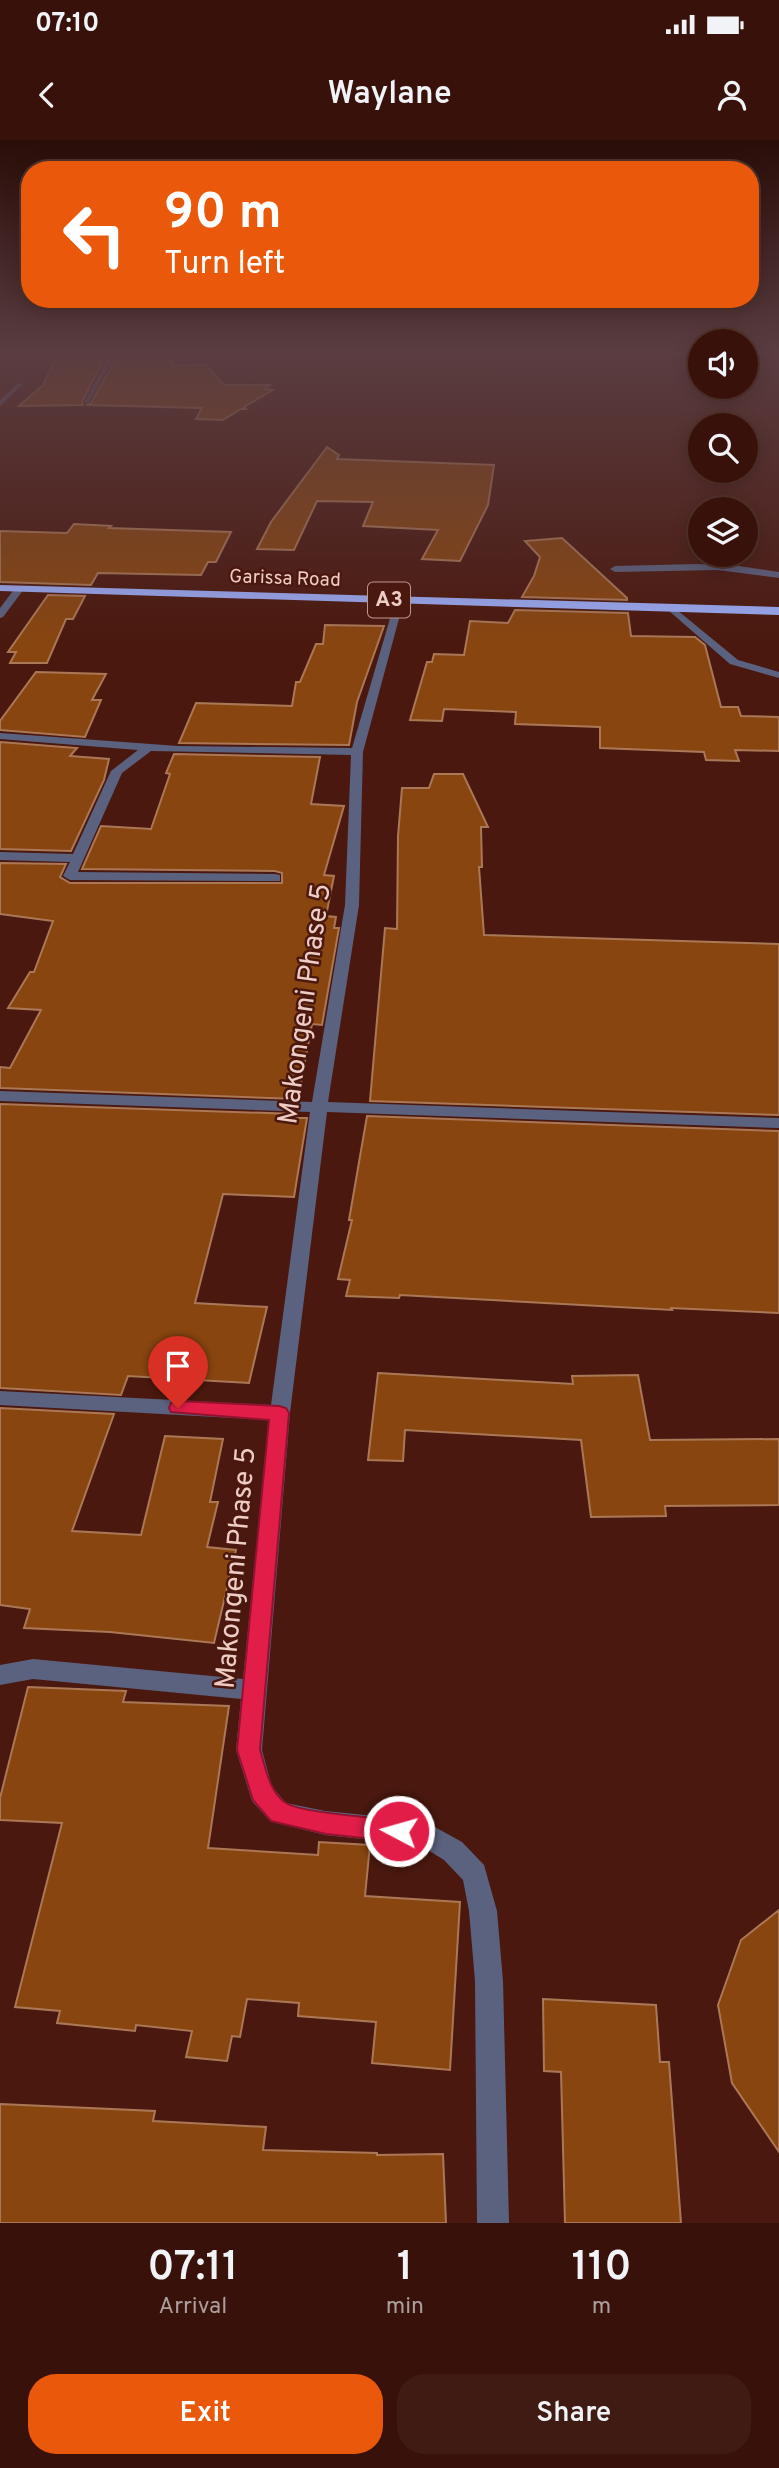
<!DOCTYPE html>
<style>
body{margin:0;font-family:Overpass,sans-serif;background:#3f1b13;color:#f1f3f6;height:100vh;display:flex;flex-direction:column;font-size:26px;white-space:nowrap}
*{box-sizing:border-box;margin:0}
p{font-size:23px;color:#ab9e9c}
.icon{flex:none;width:38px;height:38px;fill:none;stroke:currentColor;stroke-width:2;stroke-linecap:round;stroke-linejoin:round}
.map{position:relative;height:2083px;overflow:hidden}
.details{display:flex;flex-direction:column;background:#38120a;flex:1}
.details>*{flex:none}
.hud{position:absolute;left:21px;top:21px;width:738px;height:147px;border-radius:28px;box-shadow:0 4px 18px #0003,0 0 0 2px #52322b;background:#ea580c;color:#fff;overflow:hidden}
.controls{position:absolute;left:688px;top:189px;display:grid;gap:14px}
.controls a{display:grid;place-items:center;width:70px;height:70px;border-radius:50%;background:#38120a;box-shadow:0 4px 18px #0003,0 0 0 2px #52322b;font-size:35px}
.pin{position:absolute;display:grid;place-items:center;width:60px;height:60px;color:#fff;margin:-72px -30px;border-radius:50% 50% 50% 0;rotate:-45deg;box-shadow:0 0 7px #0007}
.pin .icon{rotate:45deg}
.me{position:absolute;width:77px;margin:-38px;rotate:276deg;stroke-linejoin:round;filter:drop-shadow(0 0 5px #0008)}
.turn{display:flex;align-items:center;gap:24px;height:147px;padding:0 28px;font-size:32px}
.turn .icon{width:91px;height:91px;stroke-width:2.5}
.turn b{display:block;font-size:49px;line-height:60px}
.eta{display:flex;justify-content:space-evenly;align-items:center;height:119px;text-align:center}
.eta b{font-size:42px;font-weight:600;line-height:49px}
.button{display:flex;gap:14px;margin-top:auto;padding:14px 28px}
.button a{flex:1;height:80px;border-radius:28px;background:#ea580c;color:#fff;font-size:28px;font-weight:600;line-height:80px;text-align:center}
.button a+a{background:#3f1b13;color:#f1f3f6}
.status{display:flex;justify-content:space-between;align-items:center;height:49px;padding:0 35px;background:#38120a;direction:ltr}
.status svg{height:19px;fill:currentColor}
header{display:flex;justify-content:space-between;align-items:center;height:91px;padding:0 28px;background:#38120a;font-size:32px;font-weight:600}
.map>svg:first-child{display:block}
.building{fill:#88450f;stroke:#ab7857;stroke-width:2}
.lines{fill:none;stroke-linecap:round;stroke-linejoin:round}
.minor{fill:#5a6280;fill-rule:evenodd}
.highway{fill:#9badf8;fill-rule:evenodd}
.route{fill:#e11d48;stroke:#92132f;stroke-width:2}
.labels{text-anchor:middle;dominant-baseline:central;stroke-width:5;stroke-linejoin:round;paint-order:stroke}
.far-street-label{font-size:19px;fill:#eecdc5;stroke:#4a180e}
.shield{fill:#4a180e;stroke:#bd978e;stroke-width:2}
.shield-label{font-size:21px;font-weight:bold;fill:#eecdc5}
.near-street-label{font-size:28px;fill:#eecdc5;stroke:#4a180e}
</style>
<div class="status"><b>07:10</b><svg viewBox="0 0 49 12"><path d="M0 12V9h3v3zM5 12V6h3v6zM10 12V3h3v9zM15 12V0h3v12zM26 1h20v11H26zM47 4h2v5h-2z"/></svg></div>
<header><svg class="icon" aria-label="back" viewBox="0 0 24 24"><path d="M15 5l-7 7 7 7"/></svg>Waylane<svg class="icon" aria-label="person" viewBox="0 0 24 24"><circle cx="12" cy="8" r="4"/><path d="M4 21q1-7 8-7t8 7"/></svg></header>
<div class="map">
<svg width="779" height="2083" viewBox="0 0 779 2083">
<rect width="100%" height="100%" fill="#4a180e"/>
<!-- building -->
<path class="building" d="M68,215H106L82,262L83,265L19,266L43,245L57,216Z
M118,215H172L173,226L205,224L224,245H270L264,249L273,250L244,267L246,269H241L223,280L196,279L202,268L86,265L91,263Z
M327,307L339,315L337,319L494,325L488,365L460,421L422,419L438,390L363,386L373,362L317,361L294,410L257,409L271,382Z
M74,384L111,386L109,388L231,392L216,422H208L201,435L98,433L91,445L0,442V391L67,393Z
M562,398L627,458V460L522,457L534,436L540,417L525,401Z
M48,455L85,456L73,479H66L47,523H10L16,512H8Z
M515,470L628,473L631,496L695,497L705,505L721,567H738L741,576L779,577V611L735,610L739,621L706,620L704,612L600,608V587L515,584L516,572L444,569L442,581L410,580L427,522H432L434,514L464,515L470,481L508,483Z
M325,485L384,486L357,562L349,605L179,603L196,563L292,566L296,542H300L316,504H323Z
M36,532L106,534L92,560H101L85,597L0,590V581Z
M0,602L77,608L70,616L109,619L104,640L71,711L0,709Z
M174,614L320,617L311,664L344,666L324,735L334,736L326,776L336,777L334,788H339L322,885L312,884L298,959L0,948V927L10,928L41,870L8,868L30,832H34L53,781L0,774V723L66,724L60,737L70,743H282V733L275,731L82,729L101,686L151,689L170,634L166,633Z
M434,634H463L488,687H481L482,727H479L484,795L779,804V975L370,961L385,788L397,789L398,696L402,648H429Z
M0,964L296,974L295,978H307L294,1057L223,1054L195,1163L267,1167L249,1243L128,1236L121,1255L0,1248Z
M367,976L779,991V1173L671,1168L672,1170L400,1155L399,1158L346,1156L350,1140L338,1139L352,1080H349Z
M378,1233L573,1244L572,1236L638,1235L650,1300L779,1299V1365L665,1366L666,1376L591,1377L581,1300L405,1290L403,1321L368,1320Z
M0,1268L114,1274L72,1391L141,1395L165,1296L223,1299L210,1362H218L207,1407L236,1410L214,1503L110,1492L24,1488L30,1469L0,1465Z
M28,1547L126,1551L123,1562L229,1566L208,1708L318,1715L319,1702L370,1705L365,1756L460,1762L450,1930L372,1923L376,1882L298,1876L299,1863L247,1859L240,1897L232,1896L227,1921L186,1917L192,1891L136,1885L135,1891L57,1883L60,1871L15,1867L62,1683L0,1680V1658Z
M779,1770V2012L732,1943L718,1865L741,1800Z
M543,1859L656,1865L660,1922H669L681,2083H565L561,1932L544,1931Z
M0,1964L155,1971L153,1981L266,1987L263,2010L377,2013V2015L443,2014L446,2083H0Z"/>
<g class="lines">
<!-- minor -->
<path class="minor" d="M109,215H115L89,262L84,263Z
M18,243L23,244L0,266V260Z
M697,424L739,426L779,432V438L718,430L615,432L610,429L615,426Z
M16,447L24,449L3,477L0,478V468Z
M396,458L404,460L363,612L359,765L328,962L779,978V988L327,972L290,1273L262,1610L272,1647L286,1663L325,1671L424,1681L462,1702L484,1725L497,1771L503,1841L509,2083H477L475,1841L469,1771L463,1740L444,1720L420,1705L325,1695L270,1681L252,1661L236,1610L241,1559L33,1539L0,1545V1525L33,1519L243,1539L269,1280L0,1265V1251L271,1265L310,972L0,961V951L312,962L345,765L351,615L151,611L122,633L78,732L275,734L280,735V741L70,740L63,736L70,722L0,720V712L73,714L111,631L138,610L0,599V593L178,606L352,608Z
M671,465L738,520L779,532V538L730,524L668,470V466Z"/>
<!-- highway -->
<path class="highway" d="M0,445L779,467V475L0,451Z"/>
</g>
<!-- sky -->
<linearGradient id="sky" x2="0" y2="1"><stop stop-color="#290d08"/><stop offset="0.42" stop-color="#5a3d41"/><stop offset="1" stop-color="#5a3d41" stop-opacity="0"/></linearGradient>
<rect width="779" height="506" fill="url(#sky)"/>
<!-- route -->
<path class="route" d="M178,1261L279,1266L286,1268L289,1273L260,1610C266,1628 269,1652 286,1663C300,1673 377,1678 399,1680L407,1683L411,1691L407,1699L399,1702L326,1694L271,1681L253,1660L237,1610L269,1280L171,1272L169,1268L171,1263Z"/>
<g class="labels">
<!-- far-street labels -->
<g class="far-street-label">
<text transform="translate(285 439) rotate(2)">Garissa Road</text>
</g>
<!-- shield labels -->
<rect class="shield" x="368" y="442.5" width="42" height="35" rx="5"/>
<g class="shield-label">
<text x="389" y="460">A3</text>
</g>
<!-- near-street labels -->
<g class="near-street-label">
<text transform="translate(306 864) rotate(-82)">Makongeni Phase 5</text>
<text transform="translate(237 1428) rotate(-85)">Makongeni Phase 5</text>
</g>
</g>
</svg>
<div class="controls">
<a><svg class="icon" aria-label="sound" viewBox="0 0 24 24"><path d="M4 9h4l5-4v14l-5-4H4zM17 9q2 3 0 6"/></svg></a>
<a><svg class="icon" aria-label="search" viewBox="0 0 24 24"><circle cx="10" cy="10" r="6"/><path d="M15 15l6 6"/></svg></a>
<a><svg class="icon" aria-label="layers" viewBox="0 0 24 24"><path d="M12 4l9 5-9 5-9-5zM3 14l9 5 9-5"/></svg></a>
</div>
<div class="pin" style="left:178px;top:1268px;background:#d93025"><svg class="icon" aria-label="arrive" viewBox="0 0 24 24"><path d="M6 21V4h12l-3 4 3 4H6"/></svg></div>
<svg class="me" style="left:399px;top:1691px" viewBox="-20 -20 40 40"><circle r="17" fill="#e11d48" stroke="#fff" stroke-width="3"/><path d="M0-11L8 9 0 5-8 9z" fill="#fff"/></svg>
<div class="hud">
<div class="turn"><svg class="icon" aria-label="left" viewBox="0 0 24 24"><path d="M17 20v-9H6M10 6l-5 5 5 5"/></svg><div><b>90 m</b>Turn left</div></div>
</div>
</div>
<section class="details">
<div class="eta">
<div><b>07:11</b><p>Arrival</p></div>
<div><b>1</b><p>min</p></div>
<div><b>110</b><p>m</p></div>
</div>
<div class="button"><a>Exit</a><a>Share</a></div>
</section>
